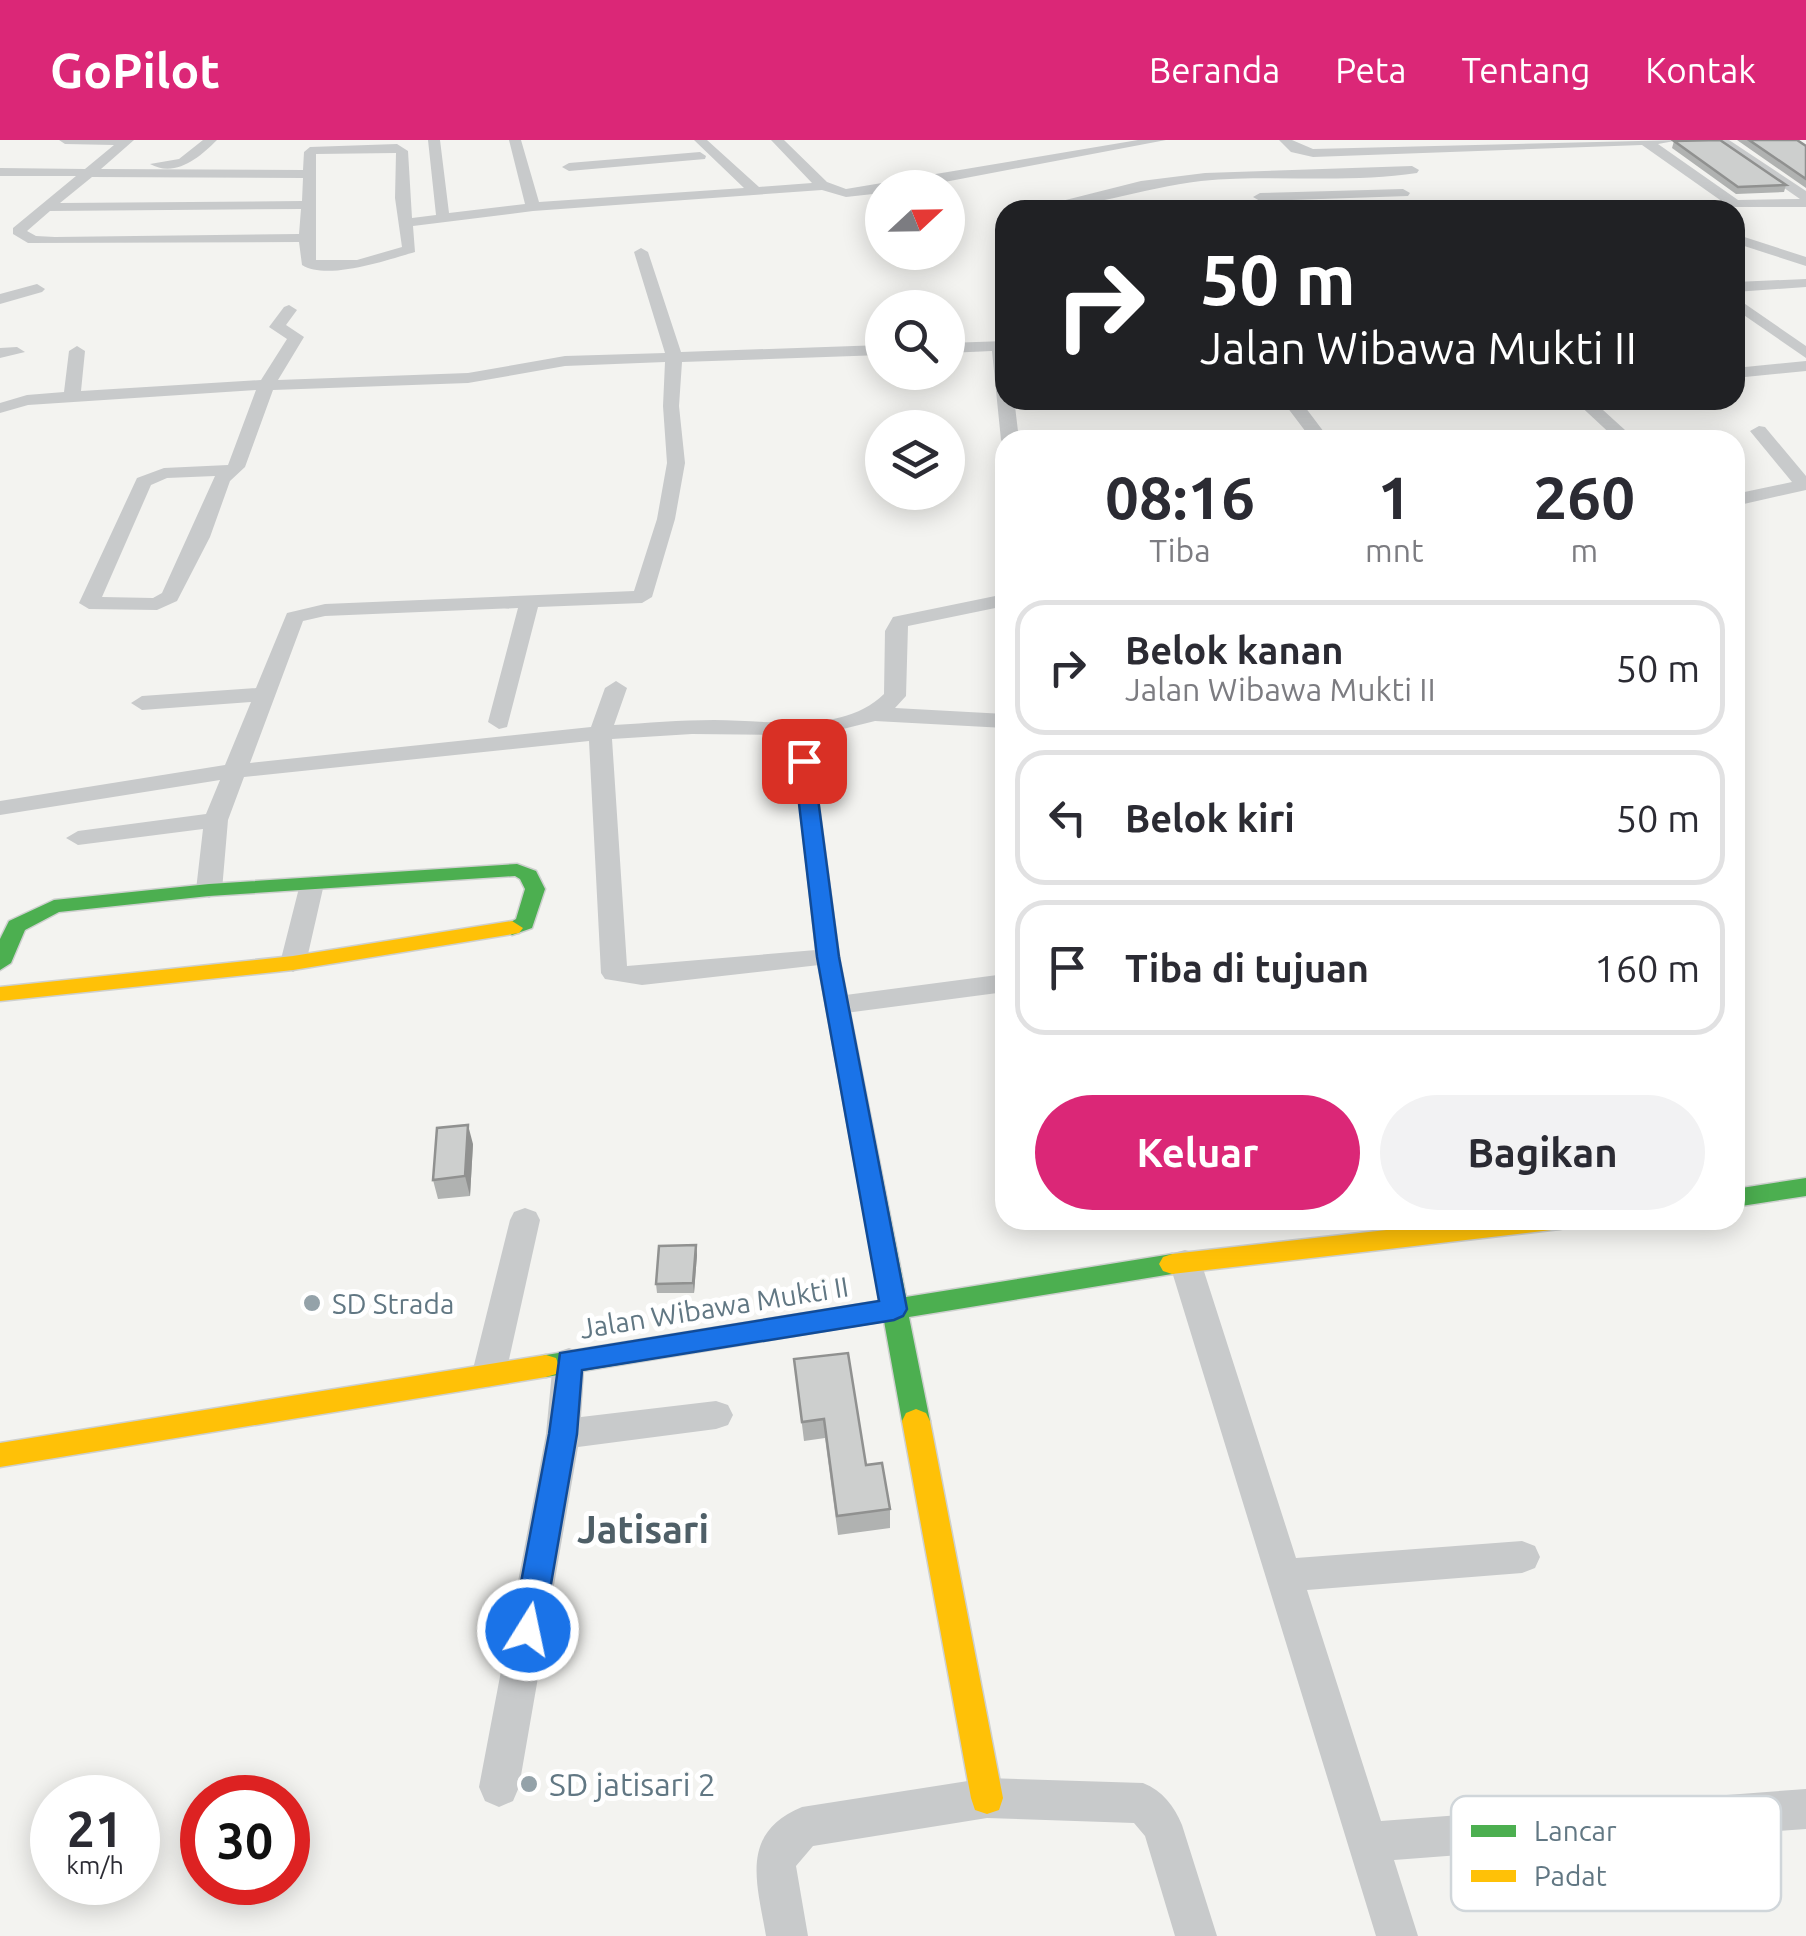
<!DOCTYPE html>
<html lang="id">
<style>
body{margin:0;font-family:Ubuntu,sans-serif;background:#f2f2f3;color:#2b2b33;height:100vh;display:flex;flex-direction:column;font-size:38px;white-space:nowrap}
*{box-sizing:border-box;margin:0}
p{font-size:32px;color:#7c7c81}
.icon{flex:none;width:55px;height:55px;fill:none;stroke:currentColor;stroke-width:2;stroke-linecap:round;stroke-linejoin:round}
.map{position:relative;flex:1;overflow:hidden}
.drawer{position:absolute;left:995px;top:290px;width:750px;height:800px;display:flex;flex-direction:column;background:#fff;border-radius:30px;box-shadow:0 5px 25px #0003}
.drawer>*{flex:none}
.guide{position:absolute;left:995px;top:60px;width:750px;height:210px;border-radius:30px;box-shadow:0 5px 25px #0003;background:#202124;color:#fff;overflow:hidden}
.needle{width:65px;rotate:68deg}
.controls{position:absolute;left:865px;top:30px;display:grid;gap:20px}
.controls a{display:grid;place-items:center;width:100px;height:100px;border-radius:50%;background:#fff;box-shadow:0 5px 25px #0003;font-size:50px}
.speed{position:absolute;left:30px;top:1635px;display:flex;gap:20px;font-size:50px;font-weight:700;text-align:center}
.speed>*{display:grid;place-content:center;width:130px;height:130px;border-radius:50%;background:#fff;box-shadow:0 5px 25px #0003;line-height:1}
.speed small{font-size:25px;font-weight:400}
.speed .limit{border:15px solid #d22;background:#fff;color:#111}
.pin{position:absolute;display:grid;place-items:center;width:85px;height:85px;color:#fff;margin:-42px;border-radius:20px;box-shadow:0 5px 15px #0006}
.me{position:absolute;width:110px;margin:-55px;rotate:10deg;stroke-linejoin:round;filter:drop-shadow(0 0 8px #0008)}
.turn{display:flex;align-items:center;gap:35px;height:210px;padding:0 40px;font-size:45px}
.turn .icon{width:130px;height:130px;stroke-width:2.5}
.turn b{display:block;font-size:70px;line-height:85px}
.eta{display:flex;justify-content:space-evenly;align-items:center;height:170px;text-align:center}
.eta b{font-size:60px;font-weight:700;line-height:70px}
.cta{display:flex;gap:20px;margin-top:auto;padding:20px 40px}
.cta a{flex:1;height:115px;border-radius:60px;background:#db2777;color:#fff;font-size:40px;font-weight:700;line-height:115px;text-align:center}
.cta a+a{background:#f2f2f3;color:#2b2b33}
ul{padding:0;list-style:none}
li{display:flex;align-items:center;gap:30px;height:135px;margin:0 20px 15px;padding:0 20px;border:5px solid #e1e1e2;border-radius:30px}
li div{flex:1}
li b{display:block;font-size:38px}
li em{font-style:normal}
header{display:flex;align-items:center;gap:60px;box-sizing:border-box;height:140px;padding:0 50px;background:#db2777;color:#fff}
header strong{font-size:48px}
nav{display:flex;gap:55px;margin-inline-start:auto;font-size:35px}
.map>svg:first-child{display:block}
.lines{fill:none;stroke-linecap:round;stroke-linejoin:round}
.fast-casing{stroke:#ced0cf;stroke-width:3}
.slow-casing{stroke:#ced0cf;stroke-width:3}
.street{fill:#c8cacb;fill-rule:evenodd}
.fast{fill:#4caf50;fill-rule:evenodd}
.slow{fill:#ffc107;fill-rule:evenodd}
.wall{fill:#b0b2b1}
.shaded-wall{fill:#909190}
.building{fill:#cdcfce;stroke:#909190;stroke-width:2.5}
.route{fill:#1a73e8;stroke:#114b97;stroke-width:2.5}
.poi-dot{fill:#94a2a9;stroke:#fff;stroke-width:4}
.labels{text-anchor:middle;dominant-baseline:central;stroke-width:10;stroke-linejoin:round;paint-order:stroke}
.poi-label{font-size:28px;fill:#617783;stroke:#fff;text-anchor:start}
.street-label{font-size:28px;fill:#617783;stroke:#fff}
.near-poi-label{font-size:32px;fill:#617783;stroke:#fff;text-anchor:start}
.near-quarter-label{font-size:38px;font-weight:bold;fill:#4f5f67;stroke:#fff}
.key{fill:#fff;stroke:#d0d6da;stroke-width:2.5}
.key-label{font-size:28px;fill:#617783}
</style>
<header>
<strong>GoPilot</strong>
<nav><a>Beranda</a><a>Peta</a><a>Tentang</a><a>Kontak</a></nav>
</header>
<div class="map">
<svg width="1806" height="1796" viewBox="0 0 1806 1796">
<rect width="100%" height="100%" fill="#f3f3f0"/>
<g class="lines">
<defs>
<path id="fast" d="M815,581L824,586L813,621L839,817L906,1157L1172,1114L1181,1117L1185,1124L1181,1131L1172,1134L909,1177L930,1281L926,1289L916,1293L906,1289L902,1281L884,1181L546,1237L536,1234L533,1226L536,1218L546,1215L880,1161L817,817L795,621L806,586Z
M517,724L536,731L545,749L532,788L512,795L501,788L516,779L525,749L520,739L515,736L209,756L59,772L25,790L11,823L0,830V799L9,781L54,760L209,744Z
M1806,1038V1056L1735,1067V1049Z"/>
<path id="slow" d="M512,781L523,788L519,793L293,830L0,861V847L293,816Z
M1476,1080H1572L1569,1087L1560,1089L1172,1134L1163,1131L1159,1124L1163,1117L1172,1114Z
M546,1215L556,1218L559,1226L556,1234L546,1237L0,1327V1303Z
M916,1269L926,1273L930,1281L1003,1658L999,1670L987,1674L975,1670L971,1658L902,1281L906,1273Z"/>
</defs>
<!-- fast casing -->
<use href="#fast" class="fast-casing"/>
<!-- slow casing -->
<use href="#slow" class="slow-casing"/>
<!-- street -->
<path class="street" d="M59,0H134L101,29L303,30L304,12L310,7L397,4L408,11L412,78L436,75L428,0H440L449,73L525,64L509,0H521L539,62L744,48L694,0H707L759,47L812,43L771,0H784L827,42L846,49L1138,0H1166L913,48H882V53L846,57L822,50L533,71L413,86L415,112C387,120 327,141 302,125L299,102L28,103L13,94V88L76,36H0V28L85,29L114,5L65,4ZM396,13L395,58L402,107L357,120H316V14ZM92,37L303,38L302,61L60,63ZM301,69L299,94L55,97L36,96L27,91L50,71Z
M203,0H217C199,18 175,38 150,24L179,19Z
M1279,0H1292L1313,9L1680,0L1658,4L1738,60L1800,59L1715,0H1729L1806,51V67H1730L1642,5L1313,17L1291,12Z
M700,12L706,16L705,19L569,31L562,27L569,23Z
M1412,26L1419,30L1417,33C1346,44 1272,34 1201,41C1142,48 1084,70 1026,70L1141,41L1205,33Z
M1403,49L1410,53L1408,56L1260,61L1253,57L1260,53Z
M1588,66H1664L1671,70H1581Z
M1735,94L1806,117V126L1735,103Z
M641,108L648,112L681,212L882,205V215L682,222L679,266L685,323L675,379L652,457L642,463L538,467L507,587L499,589L488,582L518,468L325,476L303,481L250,623L591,587L605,548L616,541L627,548L614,585C647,583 680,580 714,580C768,580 842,595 884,554L885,491L893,477L1005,454V466L908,486L906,556L895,568L1005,574V588L875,581L831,592L801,595L692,594L612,599L627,826L828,809L837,811L841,817L837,823L642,845L605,839L601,833L589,601L244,637L228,680L222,750L209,758L196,750L203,689L78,705L66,698L78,691L206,674L220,640L0,675V661L225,625L251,562L142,570L131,563L142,556L256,548L287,473L325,464L634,451L657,379L667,323L663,266L665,222L565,226L468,243L273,250L245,327L230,341L210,397L177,461L157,470L89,469L79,463L137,338L164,328L228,325L256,250L28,265L0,273V263L27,255L64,252L69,211L77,206L85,211L81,251L261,240L287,199L269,187L284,167L289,165L297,170L286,185L304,197L278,240L468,233L565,216L665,213L634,112ZM215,336L162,453L153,458L102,457L151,345L167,338Z
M1806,139V147L1735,152V142Z
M37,144L45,149L42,152L0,164V154Z
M1735,157L1806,206V218L1735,169Z
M1005,201V260H1047L1039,265L1015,266L1019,300H1005V304L1001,300L992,211L948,213V203Z
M0,208L17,207L25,212L0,218Z
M1806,221V231L1735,238V228Z
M1574,260H1592L1636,300H1617Z
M1290,263H1302L1330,300H1312L1287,267Z
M1759,286L1765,287L1806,336V350L1735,366V354L1792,342L1750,291Z
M1249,291L1255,292L1260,300H1242L1243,292Z
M312,736L324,744L306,823L293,832L280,823L300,744Z
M1005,834V852L838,874L828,871L825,865L828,859L838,856Z
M525,1068L536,1072L540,1080L506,1233L501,1243L489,1247L477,1243L472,1233L510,1080L514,1072Z
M1185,1110L1196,1113L1201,1122L1296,1418L1522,1401L1535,1406L1540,1417L1535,1428L1522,1433L1307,1450L1381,1681L1806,1649V1689L1394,1720L1418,1796H1376L1169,1122L1174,1113Z
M569,1208L581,1212L585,1221L581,1277L716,1261L728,1265L733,1275L728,1285L716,1289L578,1307L519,1647L513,1661L499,1667L485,1661L479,1647L546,1294L553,1221L557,1212Z
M987,1638L1143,1643C1163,1651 1174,1666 1182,1685L1217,1796H1175L1145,1696L1134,1683L987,1678L813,1706L796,1726L808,1796H766C757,1743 739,1693 802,1667Z"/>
<!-- fast -->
<use href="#fast" class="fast"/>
<!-- slow -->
<use href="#slow" class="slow"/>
</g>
<!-- wall -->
<path class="wall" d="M1737,0H1797L1806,6V48Z
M1674,1L1786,45L1784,52L1736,54L1672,8Z
M473,1004L470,1056L438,1059L433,1040Z
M696,1105L697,1115L694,1153H657L656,1144Z
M794,1219L866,1325L890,1369V1388L838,1395L825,1298L804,1301Z"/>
<!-- shaded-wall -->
<path class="shaded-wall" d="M468,985L473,1004L470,1056L465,1036Z
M696,1105L697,1115L694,1153L693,1143Z"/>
<!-- building -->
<path class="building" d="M1720,0L1786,45L1738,47L1674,1Z
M1749,0H1797L1806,6V39Z
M468,985L465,1036L433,1040L437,988Z
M696,1105L693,1143L656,1144L659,1106Z
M848,1213L866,1325L882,1323L890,1369L837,1376L824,1279L802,1282L794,1219Z"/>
<!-- route -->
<path class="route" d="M804,615L813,621L839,817L907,1169L903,1176L894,1180L582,1230L577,1294L543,1490L538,1500L528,1504L517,1500L512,1490L549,1294L560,1213L879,1161L817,817L794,621Z"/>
<!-- markers -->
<g class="poi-dot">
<circle cx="312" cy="1163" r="10"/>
<circle cx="529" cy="1644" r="10"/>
</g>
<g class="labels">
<!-- poi labels -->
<g class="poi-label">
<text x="332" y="1163">SD Strada</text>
</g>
<!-- street labels -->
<g class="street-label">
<text transform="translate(714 1167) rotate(-9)">Jalan Wibawa Mukti II</text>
</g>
<!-- near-poi labels -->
<g class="near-poi-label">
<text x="549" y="1644">SD jatisari 2</text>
</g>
<!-- near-quarter labels -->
<g class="near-quarter-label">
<text x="643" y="1389">Jatisari</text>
</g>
</g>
<!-- legend -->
<rect x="1451" y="1656" width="330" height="115" rx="15" class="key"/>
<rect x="1471" y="1685" width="45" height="12" fill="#4caf50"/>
<rect x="1471" y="1730" width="45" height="12" fill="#ffc107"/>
<g class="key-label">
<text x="1534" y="1701">Lancar</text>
<text x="1534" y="1746">Padat</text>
</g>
</svg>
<div class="controls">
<a><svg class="needle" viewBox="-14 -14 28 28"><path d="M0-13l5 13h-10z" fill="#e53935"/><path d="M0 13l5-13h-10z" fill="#7c7c81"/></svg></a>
<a><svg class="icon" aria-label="search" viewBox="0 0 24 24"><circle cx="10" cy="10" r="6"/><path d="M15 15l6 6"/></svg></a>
<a><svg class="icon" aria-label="layers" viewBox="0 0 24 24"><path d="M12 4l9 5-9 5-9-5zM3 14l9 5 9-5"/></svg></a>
</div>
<div class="speed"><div>21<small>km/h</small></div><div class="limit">30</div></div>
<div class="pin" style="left:804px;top:621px;background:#d93025"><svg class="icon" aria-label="arrive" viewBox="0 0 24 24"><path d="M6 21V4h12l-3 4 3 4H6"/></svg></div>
<svg class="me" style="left:528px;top:1490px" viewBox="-20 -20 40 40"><circle r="17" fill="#1a73e8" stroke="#fff" stroke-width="3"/><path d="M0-11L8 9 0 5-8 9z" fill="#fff"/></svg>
<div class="guide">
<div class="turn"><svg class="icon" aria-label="right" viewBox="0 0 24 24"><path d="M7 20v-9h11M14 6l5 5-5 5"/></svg><div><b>50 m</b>Jalan Wibawa Mukti II</div></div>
</div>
<section class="drawer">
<div class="eta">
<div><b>08:16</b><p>Tiba</p></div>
<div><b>1</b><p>mnt</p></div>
<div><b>260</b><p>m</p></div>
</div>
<ul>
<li><svg class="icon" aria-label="right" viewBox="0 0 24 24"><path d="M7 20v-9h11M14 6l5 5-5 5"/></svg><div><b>Belok kanan</b><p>Jalan Wibawa Mukti II</p></div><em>50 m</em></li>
<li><svg class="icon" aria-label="left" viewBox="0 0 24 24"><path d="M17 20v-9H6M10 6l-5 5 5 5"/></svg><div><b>Belok kiri</b></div><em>50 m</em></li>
<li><svg class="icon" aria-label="arrive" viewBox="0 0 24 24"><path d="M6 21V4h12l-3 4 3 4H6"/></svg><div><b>Tiba di tujuan</b></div><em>160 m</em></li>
</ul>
<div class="cta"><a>Keluar</a><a>Bagikan</a></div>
</section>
</div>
